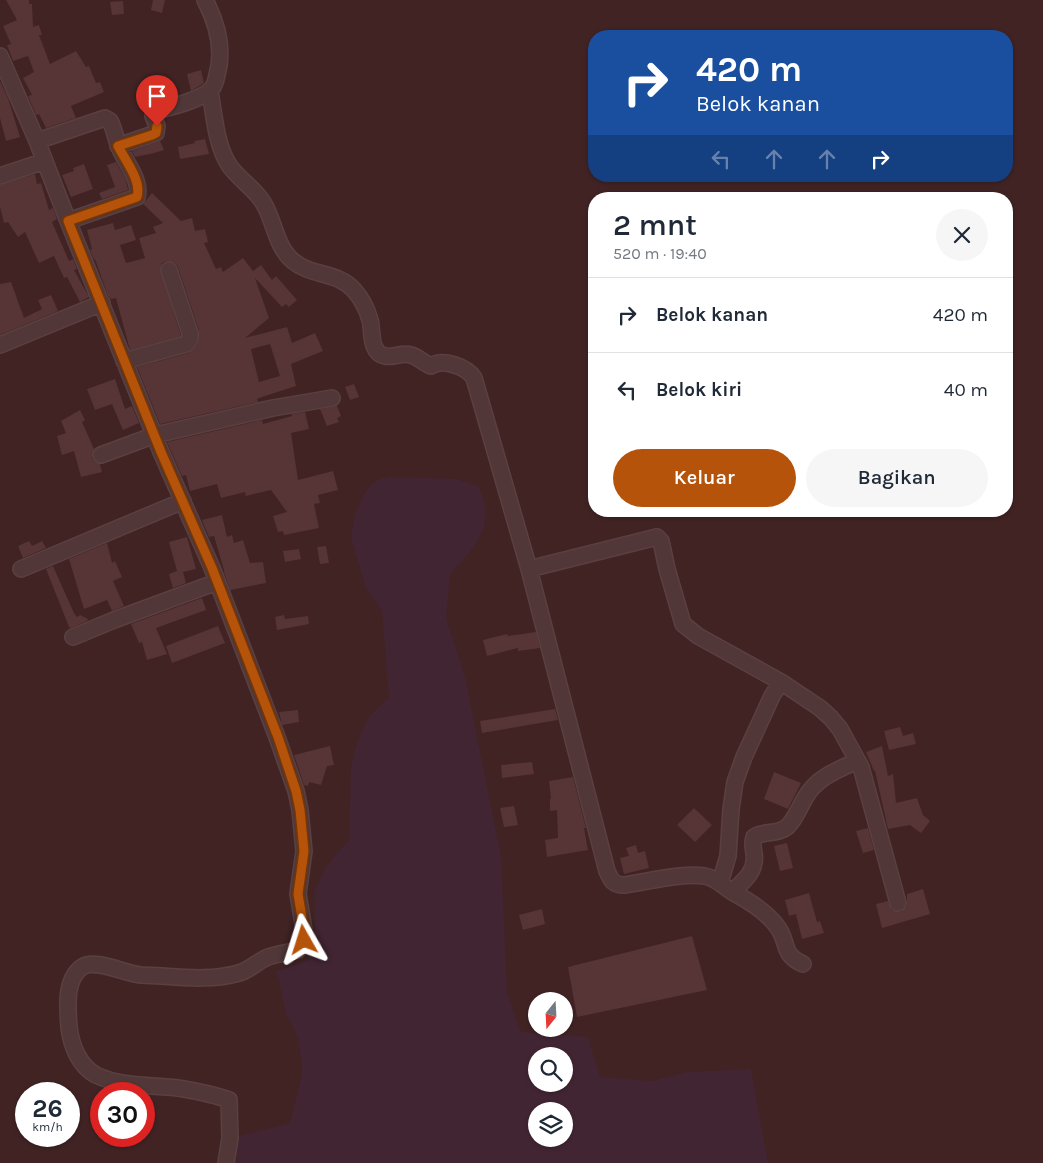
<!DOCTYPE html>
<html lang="id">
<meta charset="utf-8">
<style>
body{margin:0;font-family:Karla,sans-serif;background:#f6f6f7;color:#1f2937;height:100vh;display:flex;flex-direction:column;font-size:19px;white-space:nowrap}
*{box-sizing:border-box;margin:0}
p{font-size:16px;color:#747a83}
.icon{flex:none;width:28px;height:28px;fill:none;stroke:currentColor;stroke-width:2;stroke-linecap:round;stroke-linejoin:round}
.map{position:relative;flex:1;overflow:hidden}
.side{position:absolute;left:588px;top:192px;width:425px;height:325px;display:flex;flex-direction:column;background:#fff;border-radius:20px;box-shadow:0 1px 4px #0004}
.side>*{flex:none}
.banner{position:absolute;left:588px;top:30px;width:425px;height:152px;border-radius:20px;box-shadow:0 1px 4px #0004;background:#1a4fa0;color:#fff;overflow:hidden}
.needle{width:32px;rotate:198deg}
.fabs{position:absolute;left:528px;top:992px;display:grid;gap:10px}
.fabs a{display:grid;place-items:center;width:45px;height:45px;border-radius:50%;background:#fff;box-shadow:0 1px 4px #0004;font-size:25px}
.speed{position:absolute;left:15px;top:1082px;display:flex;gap:10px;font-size:25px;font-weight:700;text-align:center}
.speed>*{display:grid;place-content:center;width:65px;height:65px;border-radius:50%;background:#fff;box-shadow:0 1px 4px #0004;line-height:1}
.speed small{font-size:12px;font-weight:400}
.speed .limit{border:8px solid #d22;background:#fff;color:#111}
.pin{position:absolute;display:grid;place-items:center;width:42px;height:42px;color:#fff;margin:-51px -21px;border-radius:50% 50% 50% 0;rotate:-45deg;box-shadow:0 0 5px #0007}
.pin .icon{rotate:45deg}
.me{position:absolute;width:55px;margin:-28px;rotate:354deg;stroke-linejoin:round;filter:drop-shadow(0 0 4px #0008)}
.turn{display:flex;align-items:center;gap:18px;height:105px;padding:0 25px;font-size:22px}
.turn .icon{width:65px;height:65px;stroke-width:2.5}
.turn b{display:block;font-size:35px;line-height:42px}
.lanes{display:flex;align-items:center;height:48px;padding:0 25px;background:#0003;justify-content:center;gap:25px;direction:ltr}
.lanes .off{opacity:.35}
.round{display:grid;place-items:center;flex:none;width:52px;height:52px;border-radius:26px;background:#f6f6f7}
.overview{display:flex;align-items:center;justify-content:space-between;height:85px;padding:0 25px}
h1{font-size:30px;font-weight:600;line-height:38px}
.primary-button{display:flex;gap:10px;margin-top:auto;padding:10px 25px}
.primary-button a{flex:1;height:58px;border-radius:30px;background:#b45309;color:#fff;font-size:20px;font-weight:600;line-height:58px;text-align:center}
.primary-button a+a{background:#f6f6f7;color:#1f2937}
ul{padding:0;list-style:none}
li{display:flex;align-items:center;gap:15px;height:75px;padding:0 25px;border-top:1px solid #e0e1e3}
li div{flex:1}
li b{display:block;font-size:19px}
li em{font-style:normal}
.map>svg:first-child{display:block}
.green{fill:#422533;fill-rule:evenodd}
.building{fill:#573436;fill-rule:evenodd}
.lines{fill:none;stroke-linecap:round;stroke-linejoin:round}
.minor-casing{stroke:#5a4041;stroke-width:18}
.minor{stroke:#513738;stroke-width:15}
.route-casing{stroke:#753606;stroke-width:12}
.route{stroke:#b45309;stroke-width:9}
</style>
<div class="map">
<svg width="1043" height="1163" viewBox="0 0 1043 1163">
<rect width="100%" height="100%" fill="#412324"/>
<!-- green -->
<path class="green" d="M391,477L456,479L478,486C498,522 475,549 450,573L446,618L465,677L501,856L507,992L520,1032L588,1037L600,1077L652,1081L688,1072L751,1069L768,1163H236L239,1136L290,1123L302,1075V1063L298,1038L286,1013L277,971L309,960L315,936V891L326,866L349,840L351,767C355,750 360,728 371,715C376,709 383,704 389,698L382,611L366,588L351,538L355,514L364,494L371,485L380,479ZM536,1056H564V1084H536ZM536,1111H564V1139H536Z"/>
<!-- building -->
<path class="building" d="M6,0H29V4H32L33,27L39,25L42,35H39L50,64L76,51L86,67L89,66L96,83L100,82L104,92L71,106L76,118L46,128L39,114L36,115L28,96L32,95L23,78L34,72L28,56L13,61L7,45L11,44L3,26L17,20Z
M153,0H165L162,13L151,10Z
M123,1L124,14L112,15L110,2Z
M201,70L204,83L191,91L187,74Z
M0,81L8,98L20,137L6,141L0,118Z
M205,139L209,154L180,159L178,147L195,143L194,141Z
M160,141L164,150L154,153L135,157L132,151Z
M116,162L126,180L128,190L102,199L99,193L115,187L107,165Z
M84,164L93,189L71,197L62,175L74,171L73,168Z
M35,174L37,184L41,183L49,210L53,208L57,219L52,222L69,261L73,259L77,269L74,270L89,297L80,302L67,277L64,278L54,256L39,263L25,232L18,237L8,222L4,223L0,207V185Z
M152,193L181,221L192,218L195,231L205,229L208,242L204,243L216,269L221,267L223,272L243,258L253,271L261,265L272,280L276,276L297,300L289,307L286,304L282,307L255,278L269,318L245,338L287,327L292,343L315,333L323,351L291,364L296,386L262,397L257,399L258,402L160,424L137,367L189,353L197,345L199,339V330L178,267L175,263L167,261L162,263L160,269L181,336L130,350L116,298L111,299L108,296L95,259L94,260L90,250L92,249L87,230L113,223L115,230L131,225L136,240L120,245L126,263L145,258L139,238L156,233L153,227L163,223L143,204ZM270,344L280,376L259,382L251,349Z
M11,282L24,318L42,309L38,300L51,295L58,311L0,335V284Z
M115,379L125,409L132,406L139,423L123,430L112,404L95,410L87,389Z
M354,384L359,397L350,400L345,387Z
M337,406L341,416L337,418L339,422L327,426L320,409Z
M80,410L85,420L82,422L94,449L92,458L95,462L100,464L102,472L81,477L74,451L62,455L57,436L66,433L61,421Z
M305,412L309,429L291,433L298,480L333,471L338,490L318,495L320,503L314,504L319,528L284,535L283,531L278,532L273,516L287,512L271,490L246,496L245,492L221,498L217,484L190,491L186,475L182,476L167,442L262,420L263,424L292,416V414Z
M222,515L227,537L232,535L234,543L243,540L250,563L263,562L266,583L230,590L224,572V570L214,536L209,537L202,520Z
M187,537L196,569L183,572L186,583L173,588L169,574L177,571L169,542Z
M29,541L32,546L42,541L46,548L23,558L18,546Z
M107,543L112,563L115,561L122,577L113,581L124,606L112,611L107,600L84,609L69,559Z
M326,546L329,563L320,564L317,547Z
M299,549L301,559L285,562L283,551Z
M53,566L74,613L77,617L80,615L88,619L87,621L71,628L69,627L46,569Z
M202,598L206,610L156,628L167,654L147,660L142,642L139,643L131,624Z
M284,615L285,619L308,616L309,624L277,630L275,617Z
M218,626L225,643L172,663L166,646Z
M536,632L540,648L518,651V648L487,656L483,640L507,634L508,636Z
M555,709L558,720L482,733L480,721Z
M298,710L299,722L282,725L279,712Z
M900,727L903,736L913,733L916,744L889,750L884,731Z
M330,746L334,765L327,766L321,785L309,782L308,786L304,785L294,755Z
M882,746L888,776L893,774L896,803L917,798L923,815L930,821L921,833L910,825L888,829L875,771H874L866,752Z
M532,762L534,774L502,778L501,765Z
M774,772L801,783L788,809L764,799Z
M573,777L586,828H584L588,850L547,857L545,840L558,838L557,810L550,811V799H551L549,781Z
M514,806L518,825L504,827L500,808Z
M694,808L712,825L695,842L677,825Z
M868,828L874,850L863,853L856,831Z
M787,843L793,868L780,871L774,846Z
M636,845L638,853L645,851L649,868L624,874L620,858L629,856L626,848Z
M923,889L930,914L882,928L876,904L888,901L892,910L901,912L907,906V894Z
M809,893L817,922L820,921L824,933L802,939L796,914L789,916L785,900Z
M542,909L545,924L523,930L519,915Z
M692,936L707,990L577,1017L568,967Z"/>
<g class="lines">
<defs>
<path id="minor" d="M0,56L37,141L68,221L161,452L212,568L277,737L296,791L300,810L304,851L298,894L304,930V940L298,950C288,952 278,954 268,957C258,961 250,970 239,973C208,982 173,976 141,975C125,974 96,958 82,967C64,980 68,1009 69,1027C71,1045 79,1066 96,1075C121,1087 151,1085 178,1088C195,1091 213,1094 229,1100L230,1138L226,1163
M210,91C214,113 216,146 229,165C238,179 256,189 264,204C275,223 276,247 293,261C312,277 337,271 354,290C361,298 367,309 370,320C373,330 369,353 385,356C393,358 402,352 411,355C418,357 424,363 431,366C443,358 467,367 474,378L529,569L607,871C611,880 613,885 624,885C646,882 693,870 711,878C720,882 726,888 734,893C749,901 766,912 776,925C790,942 780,954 803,964
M37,141L105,118L110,121C114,128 115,136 118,144C123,160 142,179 137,197L68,221
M118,146L156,133L157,126L153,116L157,111C173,106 194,102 208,92C213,89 216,81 217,75C224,50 217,23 205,0
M0,176L45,161
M0,345L102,303
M124,361L186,344L190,339V333L169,270
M101,455L155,435L273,408L332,398
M21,569L183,501
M529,569L657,537L661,541L667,569L683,624L698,636L781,682L820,708L831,718L840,729L861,767L898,903
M73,637L114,620L217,582
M720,883L728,856L731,809L735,782L744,757L772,696L781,682
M732,892C744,881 757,871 754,853C753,847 752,843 754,837C765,830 777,835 787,827C795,820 799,808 805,798C816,778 837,770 857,761"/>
</defs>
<!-- minor casing -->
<use href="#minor" class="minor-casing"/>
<!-- minor -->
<use href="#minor" class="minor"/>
</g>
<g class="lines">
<defs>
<path id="route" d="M157,126L156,133L152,135L118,146C125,160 142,181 137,197L68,221L161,452L212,568L278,737L296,791L300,810L304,851L298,894L304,930V940"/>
</defs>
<!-- route casing -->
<use href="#route" class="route-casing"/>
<!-- route -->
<use href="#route" class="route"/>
</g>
</svg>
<div class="fabs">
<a><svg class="needle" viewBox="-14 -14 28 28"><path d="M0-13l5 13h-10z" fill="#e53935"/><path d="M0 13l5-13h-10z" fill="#747a83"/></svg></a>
<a><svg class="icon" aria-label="search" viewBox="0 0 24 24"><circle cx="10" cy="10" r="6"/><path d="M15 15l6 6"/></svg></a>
<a><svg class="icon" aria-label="layers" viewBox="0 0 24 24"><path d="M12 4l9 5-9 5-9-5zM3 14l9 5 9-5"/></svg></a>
</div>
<div class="speed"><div>26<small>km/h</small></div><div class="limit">30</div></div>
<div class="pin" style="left:157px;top:126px;background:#d93025"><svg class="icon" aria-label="arrive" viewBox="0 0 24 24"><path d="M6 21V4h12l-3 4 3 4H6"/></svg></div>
<svg class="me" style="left:304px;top:940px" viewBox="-20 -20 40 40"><path d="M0-17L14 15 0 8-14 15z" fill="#b45309" stroke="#fff" stroke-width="4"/></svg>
<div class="banner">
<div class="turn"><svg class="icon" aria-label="right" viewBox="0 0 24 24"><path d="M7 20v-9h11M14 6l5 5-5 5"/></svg><div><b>420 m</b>Belok kanan</div></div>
<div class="lanes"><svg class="icon off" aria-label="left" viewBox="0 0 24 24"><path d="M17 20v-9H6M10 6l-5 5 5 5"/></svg><svg class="icon off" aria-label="ahead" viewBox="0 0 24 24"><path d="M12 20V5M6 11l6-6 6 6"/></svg><svg class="icon off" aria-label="ahead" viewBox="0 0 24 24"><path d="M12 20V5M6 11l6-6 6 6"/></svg><svg class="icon" aria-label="right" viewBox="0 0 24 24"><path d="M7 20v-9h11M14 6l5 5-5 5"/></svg></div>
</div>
<section class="side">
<div class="overview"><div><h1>2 mnt</h1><p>520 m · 19:40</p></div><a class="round"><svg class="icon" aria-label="close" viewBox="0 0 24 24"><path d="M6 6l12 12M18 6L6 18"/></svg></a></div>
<ul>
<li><svg class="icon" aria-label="right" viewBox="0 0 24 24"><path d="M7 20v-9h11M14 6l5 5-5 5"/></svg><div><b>Belok kanan</b></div><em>420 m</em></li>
<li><svg class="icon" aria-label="left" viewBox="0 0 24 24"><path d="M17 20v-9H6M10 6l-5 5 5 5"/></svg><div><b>Belok kiri</b></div><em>40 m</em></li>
</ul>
<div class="primary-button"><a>Keluar</a><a>Bagikan</a></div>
</section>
</div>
